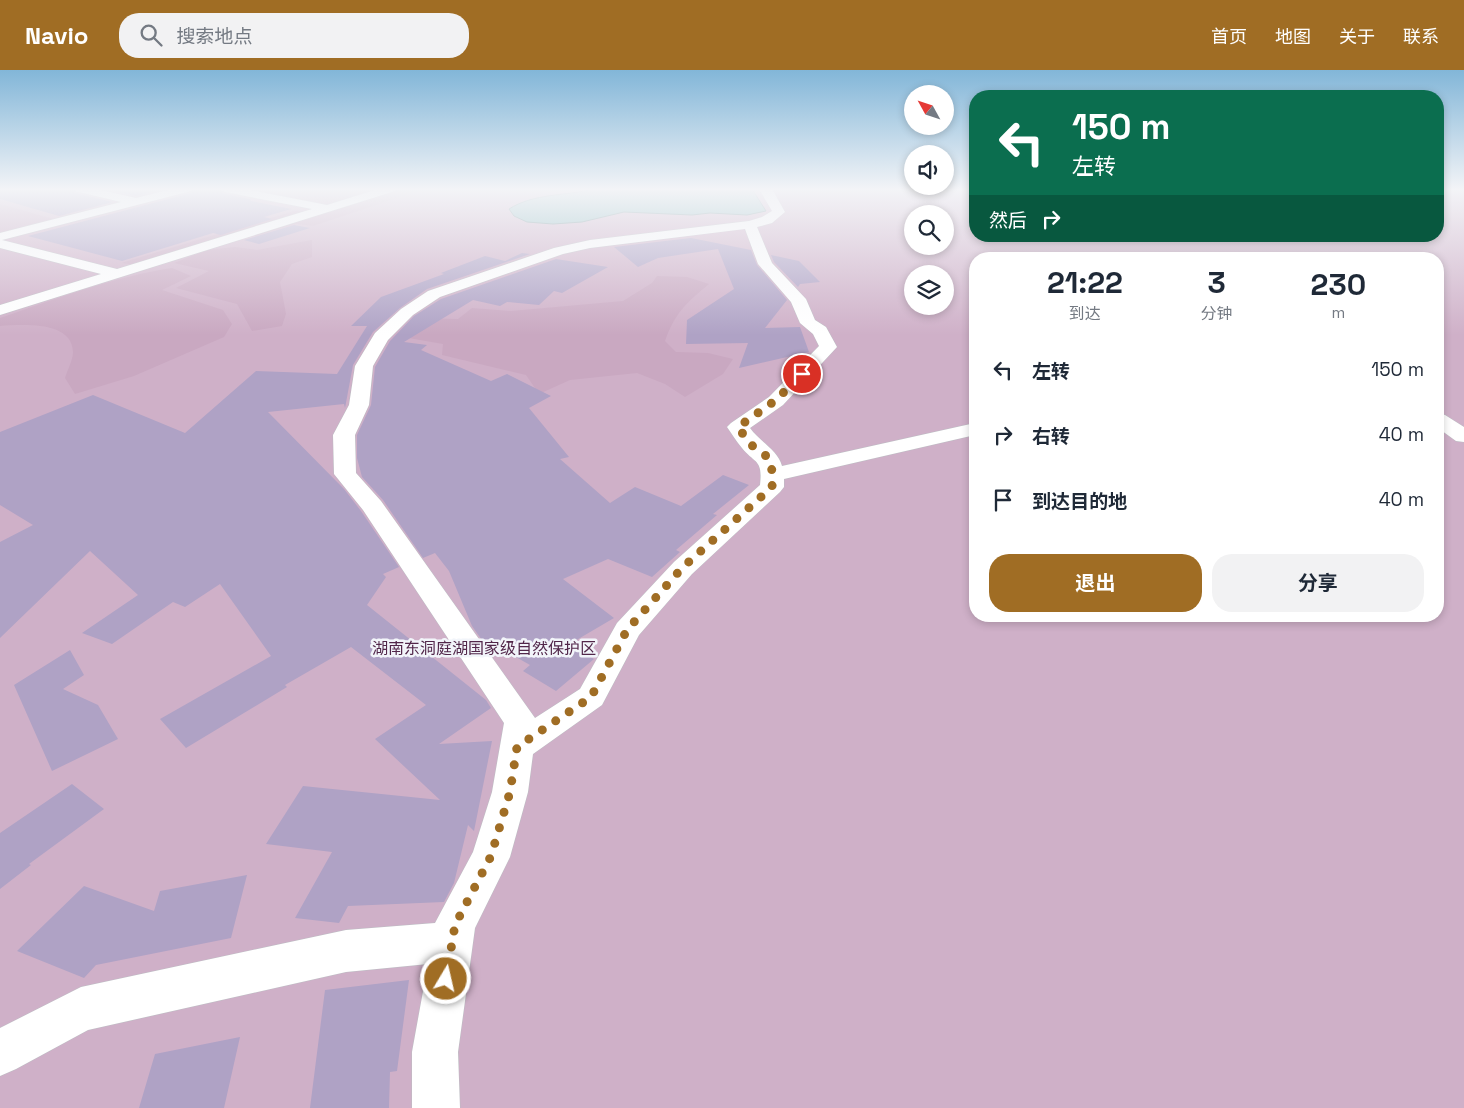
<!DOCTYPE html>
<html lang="zh">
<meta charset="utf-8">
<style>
body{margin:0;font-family:"Space Grotesk","Noto Sans SC",sans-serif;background:#f2f2f3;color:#1f2937;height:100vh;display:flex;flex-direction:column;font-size:19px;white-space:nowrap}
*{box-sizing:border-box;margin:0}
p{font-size:16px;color:#747a83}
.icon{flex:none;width:28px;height:28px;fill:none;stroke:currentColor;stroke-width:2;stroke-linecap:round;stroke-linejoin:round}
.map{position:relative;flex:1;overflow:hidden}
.sheet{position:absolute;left:969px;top:182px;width:475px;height:370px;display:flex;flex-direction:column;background:#fff;border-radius:20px;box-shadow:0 2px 8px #0003}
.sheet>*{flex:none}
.hud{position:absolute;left:969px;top:20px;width:475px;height:152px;border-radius:20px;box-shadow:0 2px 8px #0003;background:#0b6e4f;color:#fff;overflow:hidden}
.needle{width:32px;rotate:310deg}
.buttons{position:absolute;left:904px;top:15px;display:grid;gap:10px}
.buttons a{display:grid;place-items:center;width:50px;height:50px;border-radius:50%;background:#fff;box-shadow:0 2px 8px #0003;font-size:25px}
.pin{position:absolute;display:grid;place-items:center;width:42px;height:42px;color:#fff;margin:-21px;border:2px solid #fff;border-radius:50%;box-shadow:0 1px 5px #0007}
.me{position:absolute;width:55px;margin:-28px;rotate:9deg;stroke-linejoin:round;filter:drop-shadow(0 0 4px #0008)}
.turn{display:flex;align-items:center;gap:18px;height:105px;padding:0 20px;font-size:22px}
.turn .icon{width:65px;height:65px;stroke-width:2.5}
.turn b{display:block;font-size:35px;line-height:42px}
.then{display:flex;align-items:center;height:48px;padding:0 20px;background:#0003;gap:10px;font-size:19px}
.eta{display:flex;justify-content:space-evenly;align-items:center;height:85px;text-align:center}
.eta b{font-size:30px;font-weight:700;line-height:35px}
.cta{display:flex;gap:10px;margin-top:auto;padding:10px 20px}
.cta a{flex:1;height:58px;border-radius:20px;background:#a06d24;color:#fff;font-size:20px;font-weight:700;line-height:58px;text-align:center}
.cta a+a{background:#f2f2f3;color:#1f2937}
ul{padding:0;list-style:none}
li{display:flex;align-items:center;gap:15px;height:65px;padding:0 20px}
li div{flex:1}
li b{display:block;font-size:19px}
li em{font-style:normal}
header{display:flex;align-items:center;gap:30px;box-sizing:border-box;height:70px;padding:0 25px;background:#a06d24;color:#fff}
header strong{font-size:24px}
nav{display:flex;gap:28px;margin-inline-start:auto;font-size:18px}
.search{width:350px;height:45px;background:#f2f2f3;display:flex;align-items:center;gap:12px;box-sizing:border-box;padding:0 18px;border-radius:20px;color:#747a83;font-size:19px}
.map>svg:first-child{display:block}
.green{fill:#cfb0c8;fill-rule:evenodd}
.forest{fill:#c9a8c1}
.water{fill:#89b9bf;stroke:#6c8e93}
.building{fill:#afa2c5}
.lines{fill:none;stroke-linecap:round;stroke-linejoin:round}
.minor-casing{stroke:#bcbec3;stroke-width:1}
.minor{fill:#fff;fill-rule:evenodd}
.route{stroke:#a06d24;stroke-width:9;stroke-dasharray:0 16.2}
.labels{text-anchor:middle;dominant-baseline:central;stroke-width:5;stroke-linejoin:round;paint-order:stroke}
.park-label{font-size:16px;fill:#52274a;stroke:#f2f5fa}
</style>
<header>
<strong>Navio</strong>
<div class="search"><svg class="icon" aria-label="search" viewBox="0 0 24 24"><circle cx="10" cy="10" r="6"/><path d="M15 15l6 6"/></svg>搜索地点</div>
<nav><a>首页</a><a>地图</a><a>关于</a><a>联系</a></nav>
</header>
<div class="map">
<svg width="1464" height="1038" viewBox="0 0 1464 1038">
<rect width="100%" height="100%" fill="#e5e7ed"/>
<!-- green -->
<path class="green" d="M0,119H975V166H1438V119H1464V1038H0ZM912,144H945V176H912ZM975,189H1438V546H975ZM912,204H945V236H912Z"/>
<!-- forest -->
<path class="forest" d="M248,119H378L329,135Z
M397,119H424L313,156L296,154L256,166L247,167Z
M784,119H862C852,128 795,124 784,119Z
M0,134L57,150L0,165Z
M294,141H308L136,195L121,193Z
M312,170V187L292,194L280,212L286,244L282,256L252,261L237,234L176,218L209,201L174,193L207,180L235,177L257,180Z
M172,198L191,206L162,220L223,240L232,254L224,267L134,306L75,324L65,308C67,301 73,290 73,282C72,250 21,255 0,256V248C56,229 113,207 172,198Z
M657,206L687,207L709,214C686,233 675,243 665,271L676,282L708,283L733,289L723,304L685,327L665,314L637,303L570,310L539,324L526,305L442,285L443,274L403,267L419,248L458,249L472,238L511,241L623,231L652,213Z"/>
<!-- water -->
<path class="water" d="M594,119H752L766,141L747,145L710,143L692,145L624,142L582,152L553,154L527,152L514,146L509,139C534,123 566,126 594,119Z"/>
<!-- building -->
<path class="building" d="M0,119H71L75,123L113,132L59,146L0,129Z
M106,119H163L136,126Z
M195,119H217L225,124L250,129L251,131L291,139L264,147L272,149L221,165L213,163L122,191L28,166L191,123Z
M294,155L310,158L259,174L244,170Z
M691,168L751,180L757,195L787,230L765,258L800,257L809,282L739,298L748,273L686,274L687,250L734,219L718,179L658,188L638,197L614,177Z
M522,183L530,184L427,219L400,238L373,262L353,295L345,338L344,334L268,342L344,419L361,441L399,497L383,504L386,507L367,535L486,630L491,638L439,674L492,671L474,761L468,755L454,813L444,832L348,836L339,853L295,848L332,782L266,774L303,716L440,730L375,669L426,635L351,577L285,615L287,617L186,678L160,649L271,586L220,514L185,537L173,532L112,574L82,563L138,525L90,481L0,568V472L33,455L0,435V362L93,325L185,363L256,301L337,304L367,256H351L381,227L444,204L441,203L485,186L505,191Z
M771,185L799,191L820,212L800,214L798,217L774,192Z
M556,189L608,197L562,223L554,221L539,235L507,232L500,236L473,230L404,272L427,275L421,280L491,311L507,304L551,326L529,338L569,387L560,389L610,433L635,417L681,436L723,405L749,415L713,444L717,445L676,480L680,482L652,507L608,489L563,509L614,548L568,575L594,589L556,621L523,601L530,595L488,571L484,573L472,556L449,501L435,483L423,488L383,430L362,407L357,388V365L371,335L375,297L390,271L414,246L441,229Z
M70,580L84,605L63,619L98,635L118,669L52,701L14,615Z
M72,714L104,739L29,794L31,795L0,819V763Z
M247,805L231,868L96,895L84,908L17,881L84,816L154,841L160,821Z
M409,910L397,1001L390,1002L389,1038H310L325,920Z
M240,967L224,1038H139L155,984Z"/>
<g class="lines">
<defs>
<path id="minor" d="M73,119H96L136,128L172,119H193L191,121L2,170L117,199L312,139L225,122L219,119H245L327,135L378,119H397L395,121L0,245V235L101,204L0,178V163L121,132L75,121Z
M759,119H772L785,142L772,153L757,157L772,193L806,229L815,250L826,257L837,277L783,335L750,358C760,372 778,380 782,396L975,353V365L784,409V417L780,422L692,504L639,565L602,635L533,684L528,722L510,787L475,858L458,982L460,1038H412V982L428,894L346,902L88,960L16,999L0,1006V958L81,917L346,860L435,853L473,782L492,722L504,653L363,440L334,404L333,365L349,335L355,296L375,263L401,239L428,221L554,178L590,170L749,151L762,147L772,141ZM745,159L758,194L791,232L800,253L813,264L819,276L769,327L731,353L727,357C732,364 736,371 742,378C755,394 763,389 760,415L674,492L617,553L580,619L535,648L381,431L356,403L355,365L369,335L373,296L388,270L413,245L440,227L563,184L590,178Z
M1438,343L1445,345L1464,357V372L1456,371L1438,358Z"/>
</defs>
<!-- minor casing -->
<use href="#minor" class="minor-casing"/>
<!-- minor -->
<use href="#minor" class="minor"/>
</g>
<!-- sky -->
<linearGradient id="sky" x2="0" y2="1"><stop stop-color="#82b6d8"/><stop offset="0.45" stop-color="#f3f4f7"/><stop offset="1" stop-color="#f3f4f7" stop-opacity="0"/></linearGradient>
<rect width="1464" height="265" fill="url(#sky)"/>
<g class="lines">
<!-- route -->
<path class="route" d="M446,909L455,855L491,786L510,722L517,677L591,627L627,560L682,498L772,417L773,405L769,388L750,374L738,357L776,330L802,304"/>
</g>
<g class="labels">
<!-- park labels -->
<g class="park-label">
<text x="484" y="578">湖南东洞庭湖国家级自然保护区</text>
</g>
</g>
</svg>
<div class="buttons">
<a><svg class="needle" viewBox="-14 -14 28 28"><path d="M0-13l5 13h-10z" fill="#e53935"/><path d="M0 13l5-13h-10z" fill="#747a83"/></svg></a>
<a><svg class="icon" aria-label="sound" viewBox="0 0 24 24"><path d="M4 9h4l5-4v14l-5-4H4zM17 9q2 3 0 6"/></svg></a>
<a><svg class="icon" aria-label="search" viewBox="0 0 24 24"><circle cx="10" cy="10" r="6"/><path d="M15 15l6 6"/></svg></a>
<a><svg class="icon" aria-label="layers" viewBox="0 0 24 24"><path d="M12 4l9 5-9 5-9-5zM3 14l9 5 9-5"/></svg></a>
</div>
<div class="pin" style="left:802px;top:304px;background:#d93025"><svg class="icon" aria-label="arrive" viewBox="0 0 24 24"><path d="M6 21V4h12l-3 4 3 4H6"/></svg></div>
<svg class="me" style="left:446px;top:909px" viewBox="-20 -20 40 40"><circle r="17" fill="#a06d24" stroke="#fff" stroke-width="3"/><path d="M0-11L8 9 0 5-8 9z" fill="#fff"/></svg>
<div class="hud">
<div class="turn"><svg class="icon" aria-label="left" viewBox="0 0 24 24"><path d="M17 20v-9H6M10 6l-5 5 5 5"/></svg><div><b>150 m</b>左转</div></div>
<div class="then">然后<svg class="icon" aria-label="right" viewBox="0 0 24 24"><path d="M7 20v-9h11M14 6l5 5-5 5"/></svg></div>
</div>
<section class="sheet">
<div class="eta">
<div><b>21:22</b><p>到达</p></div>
<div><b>3</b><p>分钟</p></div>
<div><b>230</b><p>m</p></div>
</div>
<ul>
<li><svg class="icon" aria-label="left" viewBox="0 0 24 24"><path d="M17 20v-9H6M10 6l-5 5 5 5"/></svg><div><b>左转</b></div><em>150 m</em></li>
<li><svg class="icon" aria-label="right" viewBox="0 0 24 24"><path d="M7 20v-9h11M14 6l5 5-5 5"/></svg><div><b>右转</b></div><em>40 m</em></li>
<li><svg class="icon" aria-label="arrive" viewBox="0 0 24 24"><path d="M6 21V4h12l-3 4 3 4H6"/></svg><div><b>到达目的地</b></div><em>40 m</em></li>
</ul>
<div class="cta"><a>退出</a><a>分享</a></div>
</section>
</div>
